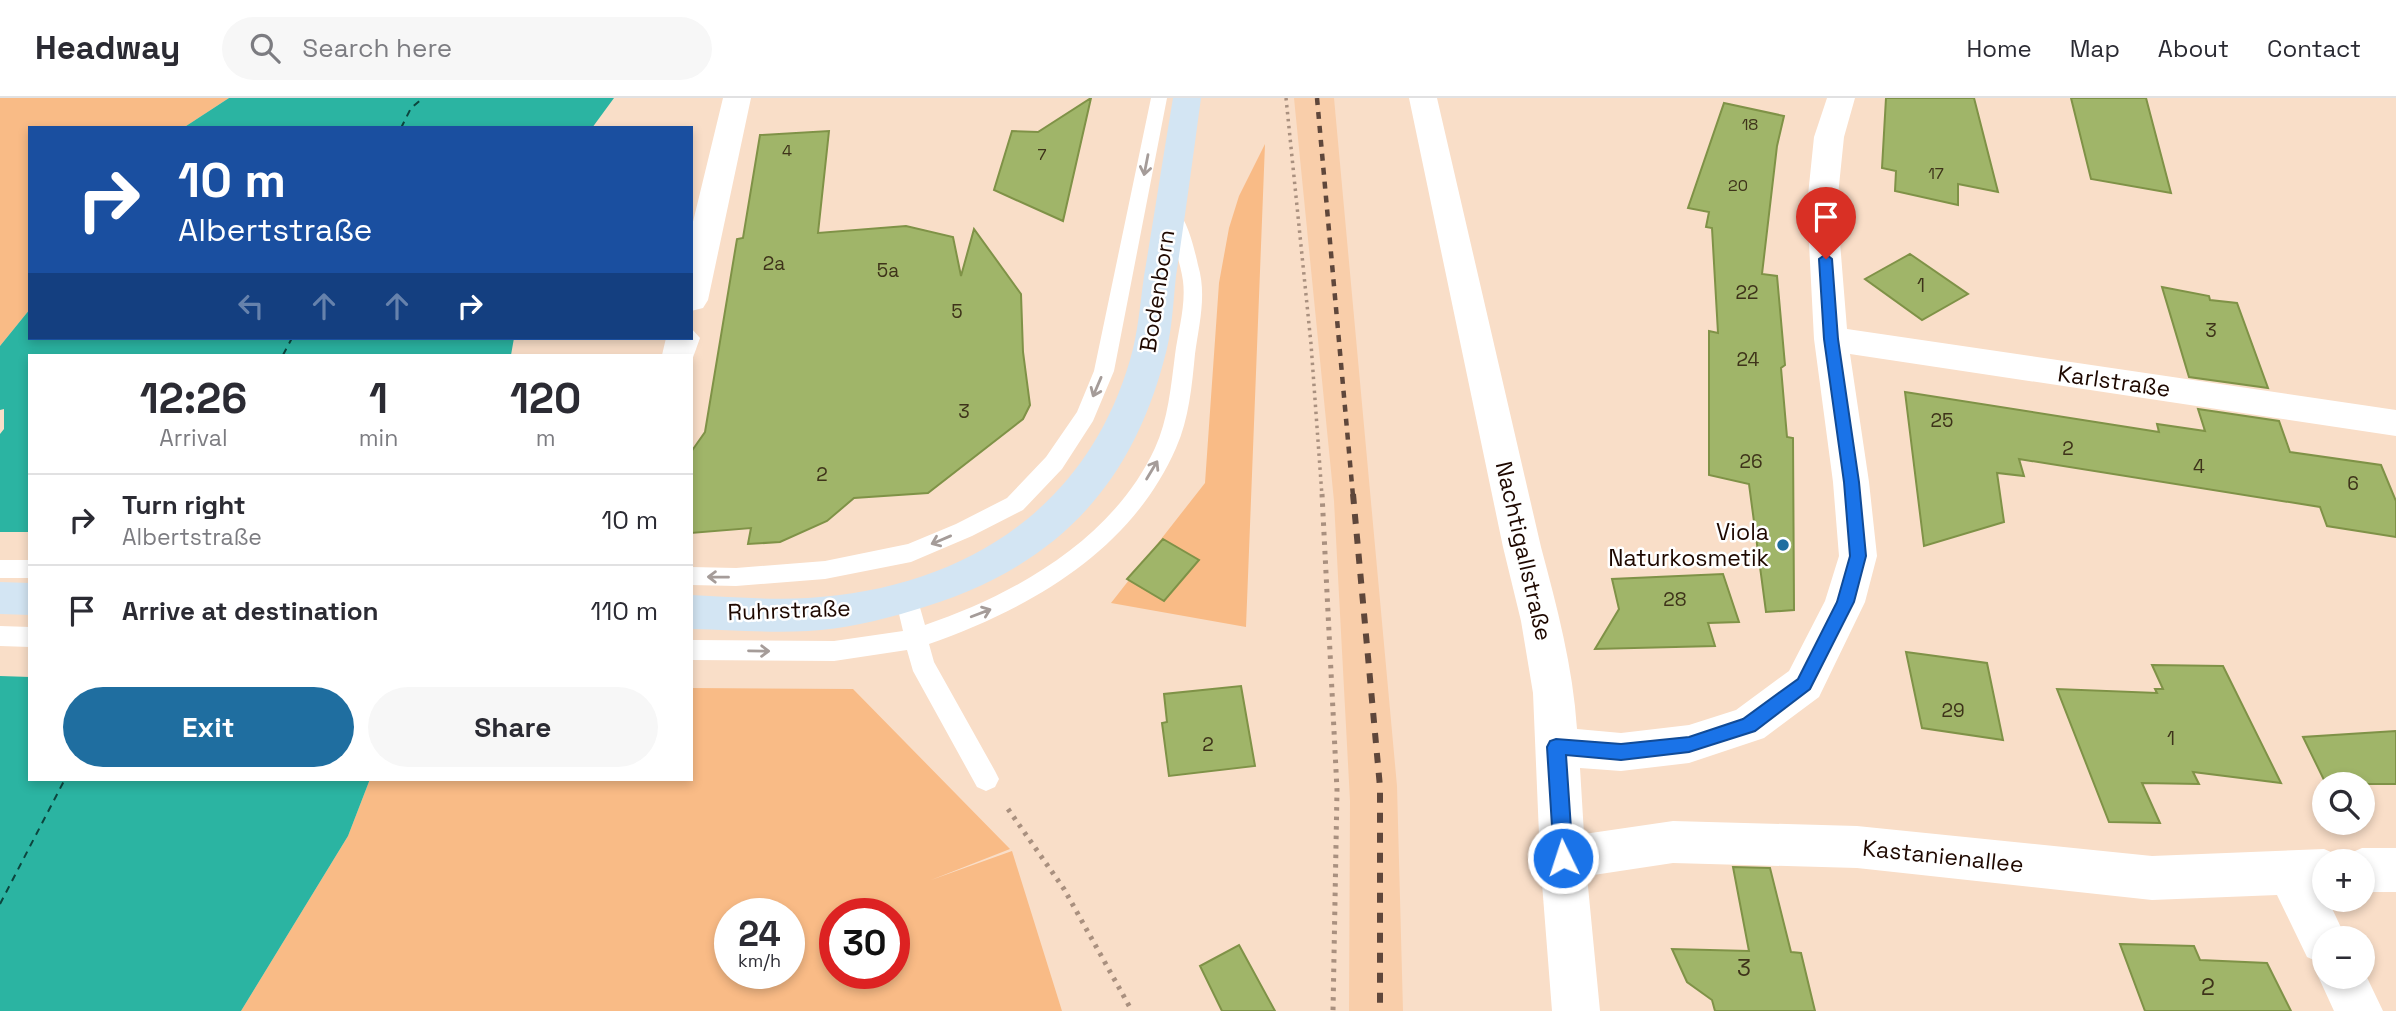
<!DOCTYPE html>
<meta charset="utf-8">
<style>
body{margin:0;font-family:"Space Grotesk",sans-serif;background:#f7f7f7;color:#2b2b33;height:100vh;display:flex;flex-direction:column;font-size:26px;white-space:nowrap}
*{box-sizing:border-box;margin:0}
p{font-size:23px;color:#7c7c81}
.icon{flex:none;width:38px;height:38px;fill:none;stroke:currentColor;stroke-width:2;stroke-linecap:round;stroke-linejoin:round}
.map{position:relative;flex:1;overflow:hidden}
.details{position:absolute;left:28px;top:256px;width:665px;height:427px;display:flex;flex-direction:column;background:#fff;border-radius:0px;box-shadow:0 4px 10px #0003}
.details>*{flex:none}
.top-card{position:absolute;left:28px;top:28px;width:665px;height:214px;border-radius:0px;box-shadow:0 4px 10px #0003;background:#1a4fa0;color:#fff;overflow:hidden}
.buttons{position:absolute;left:2312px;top:674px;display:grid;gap:14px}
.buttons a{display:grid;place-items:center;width:63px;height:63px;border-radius:50%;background:#fff;box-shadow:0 4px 10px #0003;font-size:35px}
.speed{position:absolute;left:714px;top:800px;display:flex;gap:14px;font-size:35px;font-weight:700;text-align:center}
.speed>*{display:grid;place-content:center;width:91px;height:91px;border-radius:50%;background:#fff;box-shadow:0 4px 10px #0003;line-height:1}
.speed small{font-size:18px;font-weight:400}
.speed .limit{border:10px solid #d22;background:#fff;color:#111}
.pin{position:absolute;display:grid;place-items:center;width:60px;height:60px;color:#fff;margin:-72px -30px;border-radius:50% 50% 50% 0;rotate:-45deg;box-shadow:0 0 7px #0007}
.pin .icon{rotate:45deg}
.me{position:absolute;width:77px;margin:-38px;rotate:356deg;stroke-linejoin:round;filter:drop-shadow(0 0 5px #0008)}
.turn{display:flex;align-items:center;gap:24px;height:147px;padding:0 35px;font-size:32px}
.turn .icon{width:91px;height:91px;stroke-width:2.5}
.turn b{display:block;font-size:49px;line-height:60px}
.lanes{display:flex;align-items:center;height:66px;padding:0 35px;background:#0003;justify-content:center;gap:35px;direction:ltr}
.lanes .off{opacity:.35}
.eta{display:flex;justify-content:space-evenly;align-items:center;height:119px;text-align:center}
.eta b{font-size:42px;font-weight:700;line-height:49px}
.button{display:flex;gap:14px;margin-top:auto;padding:14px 35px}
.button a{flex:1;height:80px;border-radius:42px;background:#1f6ea0;color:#fff;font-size:28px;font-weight:700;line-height:80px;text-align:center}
.button a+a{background:#f7f7f7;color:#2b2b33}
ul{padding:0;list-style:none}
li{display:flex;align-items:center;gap:21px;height:91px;padding:0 35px;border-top:2px solid #e1e1e2}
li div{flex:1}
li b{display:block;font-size:26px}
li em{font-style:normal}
header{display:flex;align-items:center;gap:42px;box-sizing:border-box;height:98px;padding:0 35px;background:#fff;border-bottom:2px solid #e1e1e2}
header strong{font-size:33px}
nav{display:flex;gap:38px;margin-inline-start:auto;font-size:24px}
.search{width:490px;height:63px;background:#f7f7f7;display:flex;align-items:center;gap:18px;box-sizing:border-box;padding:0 24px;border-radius:38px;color:#7c7c81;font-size:26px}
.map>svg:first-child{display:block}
.built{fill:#f9ceaa}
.green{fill:#f9bb86;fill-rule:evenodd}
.water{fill:#2bb4a2}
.pier{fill:#f9dec8}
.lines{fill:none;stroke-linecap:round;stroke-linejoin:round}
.ferry{stroke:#0c453e;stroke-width:2;stroke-dasharray:7 6;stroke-linecap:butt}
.building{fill:#a0b569;stroke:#7f9247;stroke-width:2}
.path-far1{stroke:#a9907f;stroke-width:3.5;stroke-dasharray:2.5 4.5;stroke-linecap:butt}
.path{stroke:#a9907f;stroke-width:5;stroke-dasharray:3.5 6;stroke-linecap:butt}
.lane{fill:#fff;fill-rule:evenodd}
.street{fill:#fff;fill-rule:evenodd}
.secondary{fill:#d3e5f3;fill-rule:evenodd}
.rail-far1{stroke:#5f473b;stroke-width:4.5;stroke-dasharray:7 7;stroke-linecap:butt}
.rail{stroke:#5f473b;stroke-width:6;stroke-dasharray:10 10;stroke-linecap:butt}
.oneway{stroke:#a59c99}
.route{fill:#1a73e8;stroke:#114b97;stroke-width:2}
.poi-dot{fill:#1f6ea0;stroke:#fff;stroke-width:2.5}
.labels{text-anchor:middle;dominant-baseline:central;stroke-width:5;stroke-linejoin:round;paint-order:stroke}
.far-number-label{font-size:16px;fill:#3e331a}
.number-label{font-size:19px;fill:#3e331a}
.street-label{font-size:23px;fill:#1e0800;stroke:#fff}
.poi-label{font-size:23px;fill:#1e0800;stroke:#fff;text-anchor:end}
.near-number-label{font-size:23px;fill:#3e331a}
</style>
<header>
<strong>Headway</strong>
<div class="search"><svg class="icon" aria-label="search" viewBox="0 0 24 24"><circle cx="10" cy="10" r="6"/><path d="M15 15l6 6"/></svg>Search here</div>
<nav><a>Home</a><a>Map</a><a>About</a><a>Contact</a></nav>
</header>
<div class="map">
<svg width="2396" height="913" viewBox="0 0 2396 913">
<rect width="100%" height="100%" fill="#f9dec8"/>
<!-- built -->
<path class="built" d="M1294,0H1334L1397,688L1403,913H1349L1350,703L1334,403Z"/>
<!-- green -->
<path class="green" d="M0,0H229L183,30H30V211L0,248Z
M1265,46L1246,529L1111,505L1205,385L1219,185L1229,130L1239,98Z
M691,590L853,591L1010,751L931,782L1012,753L1062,913H241L348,738L370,681H691ZM730,816H789V875H730ZM835,816H894V875H835Z"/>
<!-- water -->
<path class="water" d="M229,0H614L592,30H183Z
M30,211V240H514L511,257H30V681H370L348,738L241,913H0V336L4,331V311L0,312V248Z"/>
<!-- pier -->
<path class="pier" d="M0,434H30V579L0,578Z"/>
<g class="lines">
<!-- ferry -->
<path class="ferry" d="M401,30L411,10L423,0
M283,257L292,240
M0,806L65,681"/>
</g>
<!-- building -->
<path class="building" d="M1091,0L1063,123L994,92L1012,33L1038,34Z
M1886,0H1974L1998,94L1958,86V107L1895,93L1896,73L1882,70Z
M2071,0H2146L2171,95L2091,81Z
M1724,5L1784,18L1777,48L1762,176L1777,178L1785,267L1781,270L1787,339L1793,340L1794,512L1766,514L1749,386L1709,377V233L1718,235L1712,130L1706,129L1709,114L1688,110Z
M829,33L818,135L906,128L953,139L961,178L974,131L1021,196L1023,254L1030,307L1023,321L928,395L854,400L827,423L780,444L748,446L751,430L691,435V354L705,334L737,141L743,140L760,37Z
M1910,156L1968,196L1922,222L1865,181Z
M2162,189L2209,198L2210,202L2237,205L2268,290L2189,279Z
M1905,294L2159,334L2157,326L2205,333L2198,311L2279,323L2290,354L2381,367L2396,403V439L2327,428L2320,409L2019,361L2024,378L1997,375L2004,424L1924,448Z
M1163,441L1199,462L1164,503L1127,481Z
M1723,476L1739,524L1708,525L1715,548L1595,551L1619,511L1612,481Z
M1906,554L1987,565L2003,642L1922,630Z
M2152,567L2223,568L2281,685L2193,674L2199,686L2142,685L2160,725L2109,724L2057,591L2157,595L2155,591H2163Z
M1241,588L1255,668L1169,678L1162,625L1167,624L1164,596Z
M2396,633V686H2326L2303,639Z
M1733,769L1770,770L1791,854L1801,855L1815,913H1715L1712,902L1687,884L1672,851L1749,853Z
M2120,846L2194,848L2200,862L2267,865L2291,913H2145Z
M1239,847L1275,913H1222L1200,868Z"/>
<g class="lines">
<!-- path-far1 -->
<path class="path-far1" d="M1286,0L1311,246L1322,398"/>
<!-- path -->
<path class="path" d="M1322,396L1337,692L1333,913
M1008,711L1064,791L1132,913"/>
<!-- lane -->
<path class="lane" d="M1151,0H1167L1114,273L1093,323L1062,371L1023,412L972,438L911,464L825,481L736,488L691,487V469L736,470L825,463L908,446L956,426L1007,400L1046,359L1077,314L1094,273Z
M1173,111C1186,114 1195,153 1198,167C1207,197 1199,226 1195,256C1192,287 1189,321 1176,350C1131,453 1031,510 929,546L934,564L995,673L999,681L995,689L986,693L977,689L913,573L907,552L834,563L691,562V542L834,543L903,533L895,499L899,492L907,489L915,492L925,527C1016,496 1113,441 1155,350C1168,322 1171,288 1175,257C1178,233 1186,208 1183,183C1180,161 1170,139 1164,117Z
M0,462H30V480H0Z
M0,528L30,529V549L0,548Z"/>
<!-- street -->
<path class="street" d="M723,0H751L708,202L703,210L691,213V132Z
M1409,0H1437L1541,449C1557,509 1573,569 1577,631L1621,635L1689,627L1736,612L1789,573L1825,503L1839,458L1833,384L1814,241L1807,107L1814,39L1827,0H1855L1844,39L1837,107L1847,231L2396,312V338L1850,256L1869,384L1877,458L1865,504L1819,599L1764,640L1689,665L1621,673L1580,670L1584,736L1673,723L1857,728L2152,758L2324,751L2340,758L2342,763H2324V802H2328L2346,840H2324V878H2362V869L2383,913H2334L2318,878L2323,866L2307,859L2277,797L2152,802L1857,770L1673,765L1587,778L1600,913H1552L1540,760L1533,595L1521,523L1503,449Z
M691,230L700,240L691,265V257H662L666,240H691Z
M2362,750H2396V794H2362V763H2343L2346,757Z"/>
<!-- secondary -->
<path class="secondary" d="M1173,0H1201C1193,59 1185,119 1176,178C1173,206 1172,236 1164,262C1128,398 1045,475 911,513C878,523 843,531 808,533C769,535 730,532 691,531V497C730,499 769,502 808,500C961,491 1086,413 1130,262C1138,235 1140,206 1144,178C1154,119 1163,59 1173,0Z
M0,484L30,485V517L0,516Z"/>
<!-- rail-far1 -->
<path class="rail-far1" d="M1317,0L1353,398"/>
<!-- rail -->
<path class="rail" d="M1353,396L1380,689V913"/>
</g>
<!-- one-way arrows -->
<defs><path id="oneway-shaft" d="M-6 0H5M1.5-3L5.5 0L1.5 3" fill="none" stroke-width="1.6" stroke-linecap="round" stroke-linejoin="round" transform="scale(1.75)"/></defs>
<g class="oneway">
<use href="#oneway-shaft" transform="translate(1146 67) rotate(101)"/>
<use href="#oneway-shaft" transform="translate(1097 289) rotate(113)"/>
<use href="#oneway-shaft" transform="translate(1152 372) rotate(-59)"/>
<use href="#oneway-shaft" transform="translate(941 442) rotate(157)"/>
<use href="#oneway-shaft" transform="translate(718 479) rotate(-179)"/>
<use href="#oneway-shaft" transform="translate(981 515) rotate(-21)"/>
<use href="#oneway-shaft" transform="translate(759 553) rotate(1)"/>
</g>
<!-- route -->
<path class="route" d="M1826,156L1832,161L1838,241L1859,384L1866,458L1854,504L1810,591L1755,633L1689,654L1621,662L1566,657L1573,760L1570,766L1563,769L1557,766L1554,760L1547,649L1550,643L1556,641L1621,646L1689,639L1743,621L1798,581L1837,504L1850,458L1844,384L1824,241L1819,161Z"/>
<!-- markers -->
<circle class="poi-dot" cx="1783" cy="447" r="7"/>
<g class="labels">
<!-- far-number labels -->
<g class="far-number-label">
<text x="1750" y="26">18</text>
<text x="787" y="52">4</text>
<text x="1042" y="56">7</text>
<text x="1936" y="75">17</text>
<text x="1738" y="87">20</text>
</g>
<!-- number labels -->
<g class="number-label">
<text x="774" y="165">2a</text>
<text x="888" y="172">5a</text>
<text x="1921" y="187">1</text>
<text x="1747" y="194">22</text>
<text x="957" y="213">5</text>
<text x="2211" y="232">3</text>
<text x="1748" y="261">24</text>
<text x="964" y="313">3</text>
<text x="1942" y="322">25</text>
<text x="2068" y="350">2</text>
<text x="1751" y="363">26</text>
<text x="2199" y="368">4</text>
<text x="822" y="376">2</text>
<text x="2353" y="385">6</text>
<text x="1675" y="501">28</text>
<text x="1953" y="612">29</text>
<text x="2171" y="640">1</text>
<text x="1208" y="646">2</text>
</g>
<!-- street labels -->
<g class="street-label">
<text transform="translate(1157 193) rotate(-81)">Bodenborn</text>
<text transform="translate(2114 283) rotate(8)">Karlstraße</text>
<text transform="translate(1524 453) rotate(77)">Nachtigallstraße</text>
<text transform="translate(789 512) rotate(-2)">Ruhrstraße</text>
<text transform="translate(1943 758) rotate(6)">Kastanienallee</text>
</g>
<!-- poi labels -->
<g class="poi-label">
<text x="1769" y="434">Viola<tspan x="1769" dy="26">Naturkosmetik</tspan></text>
</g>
<!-- near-number labels -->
<g class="near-number-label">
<text x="1744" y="870">3</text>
<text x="2208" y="889">2</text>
</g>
</g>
</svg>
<div class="buttons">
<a><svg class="icon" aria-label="search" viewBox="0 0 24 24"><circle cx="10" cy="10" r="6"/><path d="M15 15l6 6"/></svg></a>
<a>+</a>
<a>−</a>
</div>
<div class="speed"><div>24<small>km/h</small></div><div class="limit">30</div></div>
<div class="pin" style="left:1826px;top:161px;background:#d93025"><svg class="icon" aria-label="arrive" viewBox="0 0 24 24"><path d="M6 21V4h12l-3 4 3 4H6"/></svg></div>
<svg class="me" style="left:1563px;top:760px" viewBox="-20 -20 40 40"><circle r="17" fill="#1a73e8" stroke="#fff" stroke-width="3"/><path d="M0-11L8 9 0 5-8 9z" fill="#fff"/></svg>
<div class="top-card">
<div class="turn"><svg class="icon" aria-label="right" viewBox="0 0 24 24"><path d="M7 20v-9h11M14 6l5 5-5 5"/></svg><div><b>10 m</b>Albertstraße</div></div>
<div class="lanes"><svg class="icon off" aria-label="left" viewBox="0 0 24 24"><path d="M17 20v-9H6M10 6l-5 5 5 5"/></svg><svg class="icon off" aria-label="ahead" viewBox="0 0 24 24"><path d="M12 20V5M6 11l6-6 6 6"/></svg><svg class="icon off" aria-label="ahead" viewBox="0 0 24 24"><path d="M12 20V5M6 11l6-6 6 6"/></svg><svg class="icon" aria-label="right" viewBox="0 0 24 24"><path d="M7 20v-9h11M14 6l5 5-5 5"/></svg></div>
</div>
<section class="details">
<div class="eta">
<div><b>12:26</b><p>Arrival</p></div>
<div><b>1</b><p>min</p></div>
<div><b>120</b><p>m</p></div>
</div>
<ul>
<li><svg class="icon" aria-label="right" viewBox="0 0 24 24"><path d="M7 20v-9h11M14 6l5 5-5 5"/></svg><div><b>Turn right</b><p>Albertstraße</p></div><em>10 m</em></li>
<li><svg class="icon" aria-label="arrive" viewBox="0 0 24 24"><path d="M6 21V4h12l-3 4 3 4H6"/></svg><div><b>Arrive at destination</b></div><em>110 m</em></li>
</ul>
<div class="button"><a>Exit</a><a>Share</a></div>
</section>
</div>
